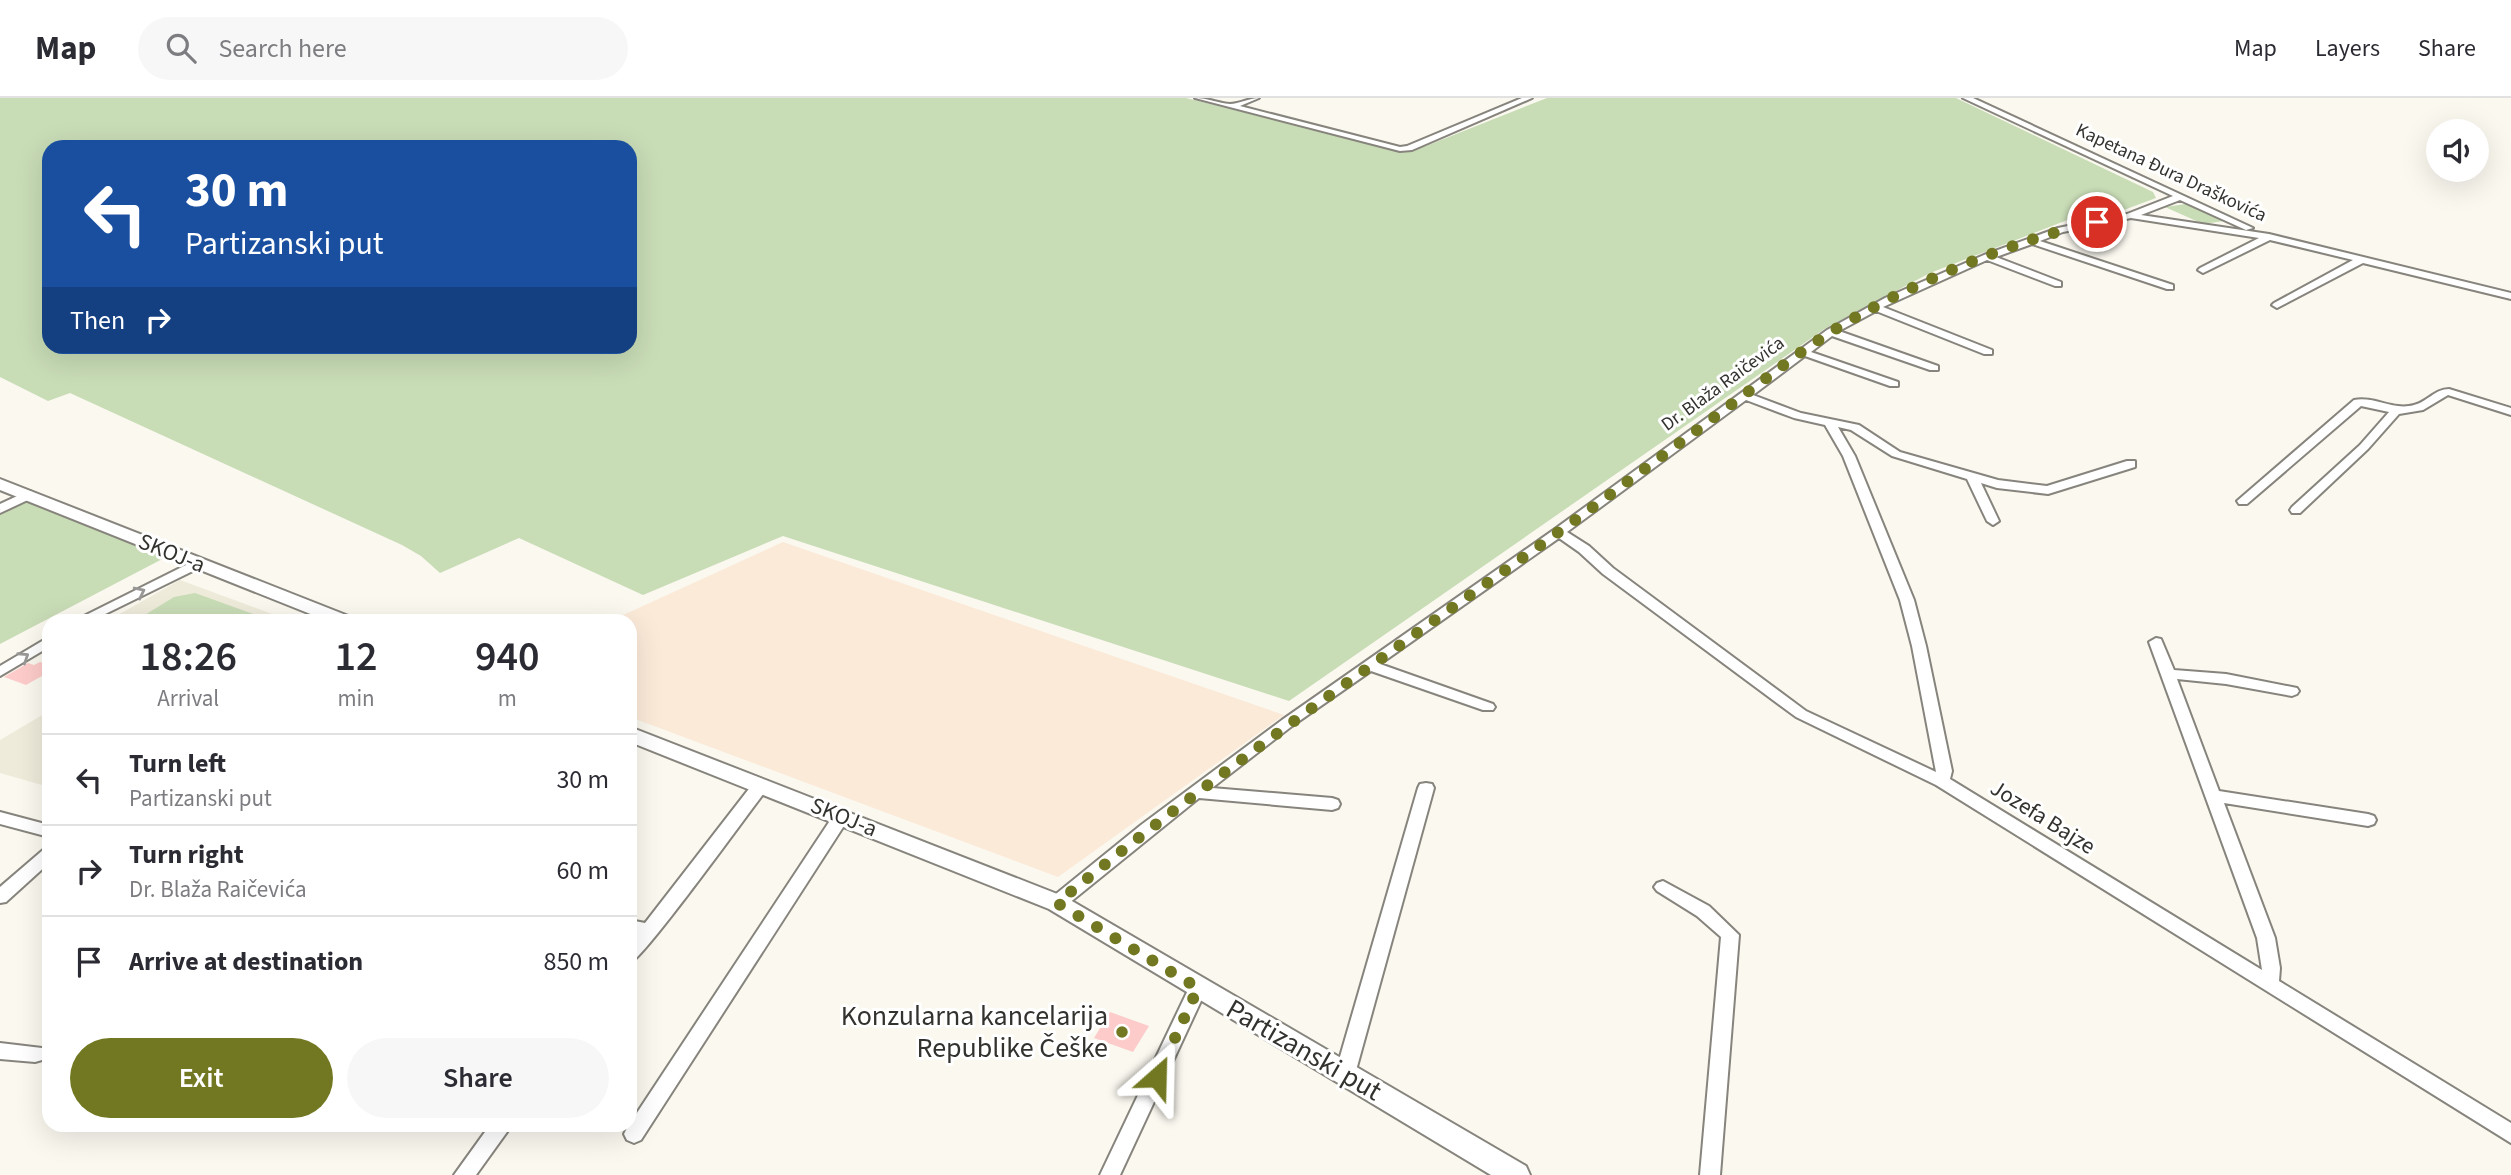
<!DOCTYPE html>
<meta charset="utf-8">
<style>
body{margin:0;font-family:"Source Sans 3",sans-serif;background:#f7f7f7;color:#2b2b33;height:100vh;display:flex;flex-direction:column;font-size:26px;white-space:nowrap}
*{box-sizing:border-box;margin:0}
p{font-size:23px;color:#7c7c81}
.icon{flex:none;width:38px;height:38px;fill:none;stroke:currentColor;stroke-width:2;stroke-linecap:round;stroke-linejoin:round}
.map{position:relative;flex:1;overflow:hidden}
.side{position:absolute;left:42px;top:516px;width:595px;height:518px;display:flex;flex-direction:column;background:#fff;border-radius:21px;box-shadow:0 7px 28px #0002}
.side>*{flex:none}
.guide{position:absolute;left:42px;top:42px;width:595px;height:214px;border-radius:21px;box-shadow:0 7px 28px #0002;background:#1a4fa0;color:#fff;overflow:hidden}
.fabs{position:absolute;left:2426px;top:21px;display:grid;gap:14px}
.fabs a{display:grid;place-items:center;width:63px;height:63px;border-radius:50%;background:#fff;box-shadow:0 7px 28px #0002;font-size:35px}
.pin{position:absolute;display:grid;place-items:center;width:60px;height:60px;color:#fff;margin:-30px;border:4px solid #fff;border-radius:50%;box-shadow:0 2px 7px #0007}
.me{position:absolute;width:77px;margin:-38px;rotate:25deg;stroke-linejoin:round;filter:drop-shadow(0 0 5px #0008)}
.turn{display:flex;align-items:center;gap:24px;height:147px;padding:0 28px;font-size:32px}
.turn .icon{width:91px;height:91px;stroke-width:2.5}
.turn b{display:block;font-size:49px;line-height:60px}
.then{display:flex;align-items:center;height:66px;padding:0 28px;background:#0003;gap:14px;font-size:26px}
.eta{display:flex;justify-content:space-evenly;align-items:center;height:119px;text-align:center}
.eta b{font-size:42px;font-weight:600;line-height:49px}
.primary-button{display:flex;gap:14px;margin-top:auto;padding:14px 28px}
.primary-button a{flex:1;height:80px;border-radius:42px;background:#727821;color:#fff;font-size:28px;font-weight:600;line-height:80px;text-align:center}
.primary-button a+a{background:#f7f7f7;color:#2b2b33}
ul{padding:0;list-style:none}
li{display:flex;align-items:center;gap:21px;height:91px;padding:0 28px;border-top:2px solid #e1e1e2}
li div{flex:1}
li b{display:block;font-size:26px}
li em{font-style:normal}
header{display:flex;align-items:center;gap:42px;box-sizing:border-box;height:98px;padding:0 35px;background:#fff;border-bottom:2px solid #e1e1e2}
header strong{font-size:33px}
nav{display:flex;gap:38px;margin-inline-start:auto;font-size:24px}
.search{width:490px;height:63px;background:#f7f7f7;display:flex;align-items:center;gap:18px;box-sizing:border-box;padding:0 24px;border-radius:38px;color:#7c7c81;font-size:26px}
.map>svg:first-child{display:block}
.industrial{fill:#fcead9}
.built{fill:#efebdb}
.green{fill:#c8dcb6;fill-rule:evenodd}
.building{fill:#fdccca}
.lines{fill:none;stroke-linecap:round;stroke-linejoin:round}
.minor-casing{stroke:#86847c;stroke-width:4}
.secondary-casing{stroke:#86847c;stroke-width:4}
.minor{fill:#fff;fill-rule:evenodd}
.secondary{fill:#fff;fill-rule:evenodd}
.oneway{stroke:#999897}
.route{stroke:#727821;stroke-width:12;stroke-dasharray:0 21.6}
.poi-dot{fill:#727821;stroke:#fff;stroke-width:2.5}
.labels{text-anchor:middle;dominant-baseline:central;stroke-width:6;stroke-linejoin:round;paint-order:stroke}
.far-street-label{font-size:19px;fill:#33322f;stroke:#fff}
.street-label{font-size:23px;fill:#33322f;stroke:#fff}
.near-poi-label{font-size:28px;fill:#33322f;stroke:#fff;text-anchor:end}
.near-street-label{font-size:28px;fill:#33322f;stroke:#fff}
</style>
<header>
<strong>Map</strong>
<div class="search"><svg class="icon" aria-label="search" viewBox="0 0 24 24"><circle cx="10" cy="10" r="6"/><path d="M15 15l6 6"/></svg>Search here</div>
<nav><a>Map</a><a>Layers</a><a>Share</a></nav>
</header>
<div class="map">
<svg width="2511" height="1077" viewBox="0 0 2511 1077">
<rect width="100%" height="100%" fill="#faf8ef"/>
<!-- industrial -->
<path class="industrial" d="M783,444L1284,617L1058,779L630,619V523H610Z"/>
<!-- built -->
<path class="built" d="M180,482L291,523H107Z
M49,613V689L0,675V642Z"/>
<!-- green -->
<path class="green" d="M0,0H1186L1404,54L1426,48L1547,0H1956L2153,94L2156,100L2121,113L2070,121L1930,175L1826,230L1289,603L783,438L643,497L519,440L440,475L421,458L402,447L70,295L48,303L0,279ZM49,49H630V248H49Z
M2186,106L2224,123L2203,126L2165,109Z
M25,403L168,458L0,546V415Z
M195,495L273,523H135L174,499Z"/>
<!-- building -->
<path class="building" d="M40,564L49,567V574L26,587L4,579L28,565L34,567Z
M1110,914L1149,928L1133,954L1094,940Z"/>
<g class="lines">
<defs>
<path id="minor" d="M1195,0C1208,0 1218,5 1230,6C1239,6 1249,0 1259,0L1240,8L1400,49L1407,48L1522,0H1532L1412,52L1400,53Z
M1963,0H1973L2253,130L2246,132L2180,102L2141,117L2269,136L2511,195V201L2363,165L2277,210L2272,207L2274,205L2353,162L2270,142L2203,175L2198,172L2200,170L2259,140L2131,120L2063,134L2040,143L2173,187V191H2167L2032,146L1996,159L2061,184V188H2055L1987,162L1883,209L1992,252V256H1984L1876,213L1839,233L1938,268V272H1930L1832,238L1811,254L1898,284V288H1890L1805,258L1753,297L1801,315L1859,327L1900,354L1998,382L2047,388L2127,363H2135V369L2048,396L1997,390L1981,385L1999,423L1993,427L1987,423L1967,381L1892,358L1851,332L1838,329L1855,358L1914,502L1926,548L1952,673L1950,681L2262,872L2257,840L2149,544L2156,540L2161,541L2174,572L2226,576L2297,590L2299,593L2297,596L2292,598L2226,586L2177,581L2219,693L2368,716L2374,718L2376,722L2374,726L2368,728L2224,705L2275,840L2280,870L2279,883L2511,1025V1045L1936,687L1796,619L1603,476L1579,454L1559,440L1380,566L1493,606L1495,609L1493,612H1483L1371,573L1292,628L1212,690L1332,700L1338,702L1340,706L1338,710L1332,712L1199,700L1063,810L1057,811L1051,810L1048,805L1051,800L1141,727L1282,622L1555,431L1827,232L1885,200L1984,157L2058,130L2127,116L2173,98ZM1746,302L1794,320L1825,327L1843,358L1900,502L1912,548L1936,674L1806,613L1613,470L1589,448L1567,434Z
M2449,291L2511,310V317L2448,297L2423,312L2399,316L2368,351L2300,415H2292L2290,412L2292,409L2360,347L2389,314L2361,308L2247,406H2239L2237,403L2354,302C2375,298 2393,313 2414,307C2427,304 2435,291 2449,291Z
M28,393L32,394L34,397L32,400L0,415V406Z
M198,461L205,465L203,468L91,523H74Z
M49,539V549L0,578V568Z
M761,682L767,683L769,687L767,691C749,714 644,860 630,865V845L636,837L630,836V822L645,825L755,683Z
M1426,685L1432,686L1434,690L1355,976L1352,982L1345,984L1338,982L1335,976L1418,690L1420,686Z
M841,713L847,715L849,719L847,723L641,1042L634,1045L627,1042L624,1036L627,1030L835,715Z
M0,714L49,727V739L0,726Z
M49,750V765L6,804L0,805V789L43,752Z
M1663,783L1709,808L1739,837L1720,1077H1700L1721,839L1697,818L1657,793L1654,789L1657,785Z
M1198,883L1204,885L1207,890L1120,1077H1100L1189,890L1192,885Z
M0,945L42,950L45,956L42,962L35,964L0,961Z
M490,1027H512L476,1077H454Z"/>
<path id="secondary" d="M0,381L351,519L353,523H328L0,392Z
M630,629L1065,799L1526,1068L1530,1077H1491L1049,811L630,644Z"/>
</defs>
<!-- minor casing -->
<use href="#minor" class="minor-casing"/>
<!-- secondary casing -->
<use href="#secondary" class="secondary-casing"/>
<!-- minor -->
<use href="#minor" class="minor"/>
<!-- secondary -->
<use href="#secondary" class="secondary"/>
</g>
<!-- one-way arrows -->
<defs><path id="oneway-chevron" d="M-2-3.5L2.5 0L-2 3.5" fill="none" stroke-width="1.6" stroke-linecap="round" stroke-linejoin="round" transform="scale(1.75)"/></defs>
<g class="oneway">
<use href="#oneway-chevron" transform="translate(140 494) rotate(-26)"/>
<use href="#oneway-chevron" transform="translate(24 559) rotate(-33)"/>
</g>
<g class="lines">
<!-- route -->
<path class="route" d="M1157,979L1198,890L1057,805C1213,677 1378,563 1542,446C1610,397 1677,347 1744,297C1773,275 1801,253 1831,234C1902,189 2015,141 2097,124"/>
</g>
<!-- markers -->
<circle class="poi-dot" cx="1122" cy="934" r="7"/>
<g class="labels">
<!-- far-street labels -->
<g class="far-street-label">
<text transform="translate(2171 75) rotate(25)">Kapetana Đura Draškovića</text>
<text transform="translate(1723 286) rotate(-36)">Dr. Blaža Raičevića</text>
</g>
<!-- street labels -->
<g class="street-label">
<text transform="translate(172 455) rotate(22)">SKOJ-a</text>
<text transform="translate(844 719) rotate(22)">SKOJ-a</text>
<text transform="translate(2043 719) rotate(32)">Jozefa Bajze</text>
</g>
<!-- near-poi labels -->
<g class="near-poi-label">
<text x="1108" y="918">Konzularna kancelarija<tspan x="1108" dy="32">Republike Češke</tspan></text>
</g>
<!-- near-street labels -->
<g class="near-street-label">
<text transform="translate(1304 952) rotate(30)">Partizanski put</text>
</g>
</g>
</svg>
<div class="fabs">
<a><svg class="icon" aria-label="sound" viewBox="0 0 24 24"><path d="M4 9h4l5-4v14l-5-4H4zM17 9q2 3 0 6"/></svg></a>
</div>
<div class="pin" style="left:2097px;top:124px;background:#d93025"><svg class="icon" aria-label="arrive" viewBox="0 0 24 24"><path d="M6 21V4h12l-3 4 3 4H6"/></svg></div>
<svg class="me" style="left:1157px;top:979px" viewBox="-20 -20 40 40"><path d="M0-17L14 15 0 8-14 15z" fill="#727821" stroke="#fff" stroke-width="4"/></svg>
<div class="guide">
<div class="turn"><svg class="icon" aria-label="left" viewBox="0 0 24 24"><path d="M17 20v-9H6M10 6l-5 5 5 5"/></svg><div><b>30 m</b>Partizanski put</div></div>
<div class="then">Then<svg class="icon" aria-label="right" viewBox="0 0 24 24"><path d="M7 20v-9h11M14 6l5 5-5 5"/></svg></div>
</div>
<section class="side">
<div class="eta">
<div><b>18:26</b><p>Arrival</p></div>
<div><b>12</b><p>min</p></div>
<div><b>940</b><p>m</p></div>
</div>
<ul>
<li><svg class="icon" aria-label="left" viewBox="0 0 24 24"><path d="M17 20v-9H6M10 6l-5 5 5 5"/></svg><div><b>Turn left</b><p>Partizanski put</p></div><em>30 m</em></li>
<li><svg class="icon" aria-label="right" viewBox="0 0 24 24"><path d="M7 20v-9h11M14 6l5 5-5 5"/></svg><div><b>Turn right</b><p>Dr. Blaža Raičevića</p></div><em>60 m</em></li>
<li><svg class="icon" aria-label="arrive" viewBox="0 0 24 24"><path d="M6 21V4h12l-3 4 3 4H6"/></svg><div><b>Arrive at destination</b></div><em>850 m</em></li>
</ul>
<div class="primary-button"><a>Exit</a><a>Share</a></div>
</section>
</div>
